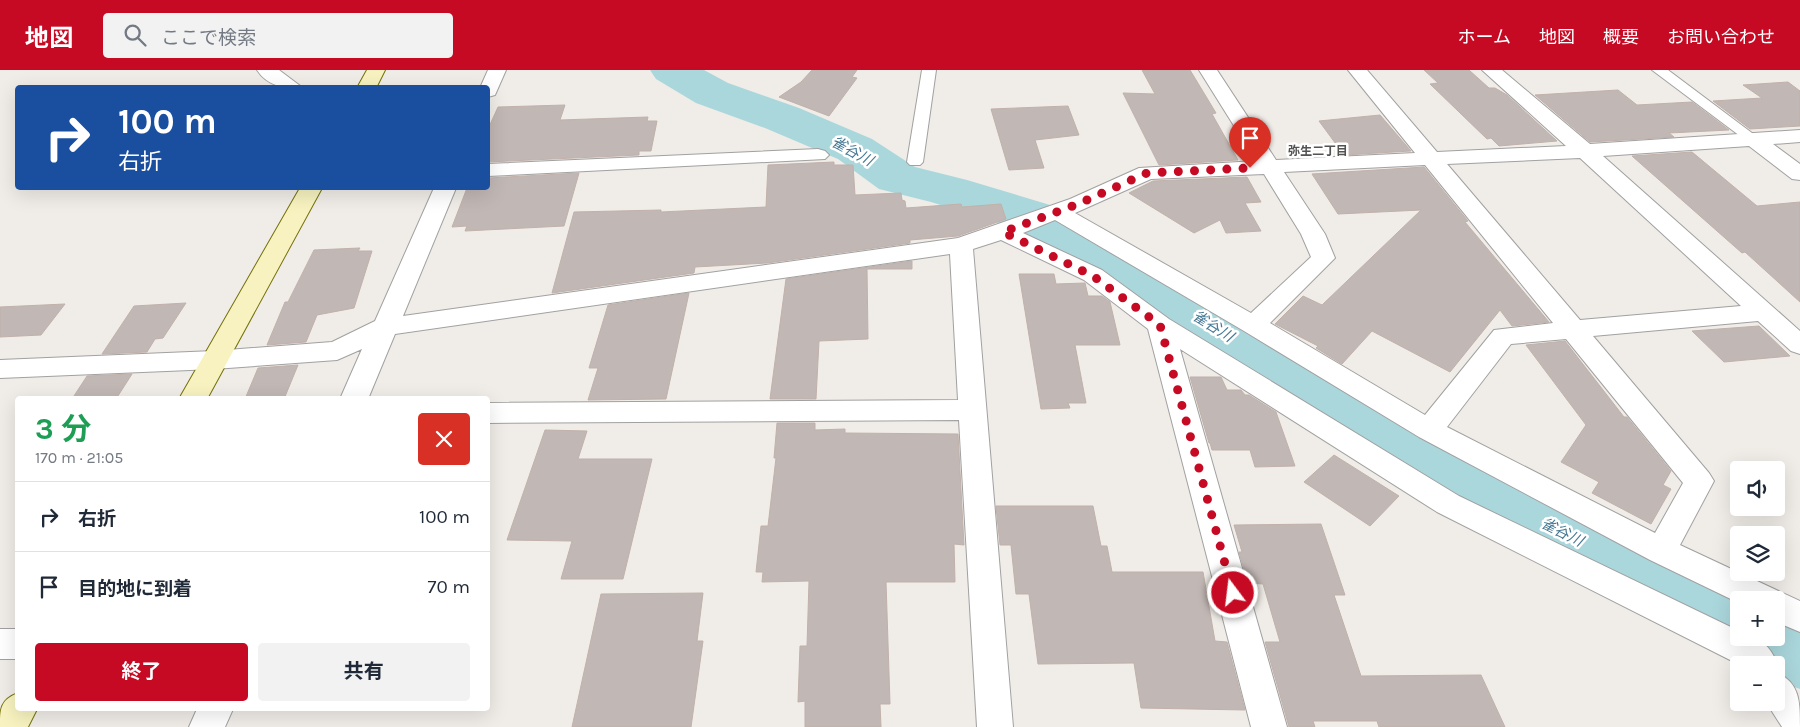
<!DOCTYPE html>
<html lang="ja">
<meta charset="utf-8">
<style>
body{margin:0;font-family:Karla,"Noto Sans JP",sans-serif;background:#f2f2f3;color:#1f2937;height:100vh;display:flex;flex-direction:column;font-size:19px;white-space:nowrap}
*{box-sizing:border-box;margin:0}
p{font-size:16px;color:#747a83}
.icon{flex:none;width:28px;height:28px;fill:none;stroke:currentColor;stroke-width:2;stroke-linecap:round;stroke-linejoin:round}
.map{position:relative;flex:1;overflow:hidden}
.side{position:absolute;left:15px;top:326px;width:475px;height:315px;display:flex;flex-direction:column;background:#fff;border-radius:5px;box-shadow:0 5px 20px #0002}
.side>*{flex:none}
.guide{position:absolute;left:15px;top:15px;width:475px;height:105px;border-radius:5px;box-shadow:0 5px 20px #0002;background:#1a4fa0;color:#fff;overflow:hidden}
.buttons{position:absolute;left:1730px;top:391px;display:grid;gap:10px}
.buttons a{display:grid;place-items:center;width:55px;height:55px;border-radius:5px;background:#fff;box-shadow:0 5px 20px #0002;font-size:25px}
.pin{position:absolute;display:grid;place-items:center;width:42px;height:42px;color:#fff;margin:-51px -21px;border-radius:50% 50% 50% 0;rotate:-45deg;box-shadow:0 0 5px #0007}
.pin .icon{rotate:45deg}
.me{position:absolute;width:55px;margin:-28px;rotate:345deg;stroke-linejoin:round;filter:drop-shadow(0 0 4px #0008)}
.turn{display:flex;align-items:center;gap:18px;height:105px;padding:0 20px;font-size:22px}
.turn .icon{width:65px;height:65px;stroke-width:2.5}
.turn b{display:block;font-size:35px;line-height:42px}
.round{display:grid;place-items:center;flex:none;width:52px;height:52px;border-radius:5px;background:#f2f2f3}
.summary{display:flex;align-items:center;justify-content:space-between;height:85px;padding:0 20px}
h1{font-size:30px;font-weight:700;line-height:38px;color:#1e9e55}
.cta{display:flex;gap:10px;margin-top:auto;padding:10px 20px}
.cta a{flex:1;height:58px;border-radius:5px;background:#c70a24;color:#fff;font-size:20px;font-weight:700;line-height:58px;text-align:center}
.cta a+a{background:#f2f2f3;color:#1f2937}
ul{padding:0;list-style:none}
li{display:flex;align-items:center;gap:15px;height:70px;padding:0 20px;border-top:1px solid #e0e1e3}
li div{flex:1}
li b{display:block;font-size:19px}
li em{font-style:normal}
header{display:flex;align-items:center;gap:30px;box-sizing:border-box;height:70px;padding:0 25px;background:#c70a24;color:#fff}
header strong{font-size:24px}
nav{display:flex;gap:28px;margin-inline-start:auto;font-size:18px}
.search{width:350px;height:45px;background:#f2f2f3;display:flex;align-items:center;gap:12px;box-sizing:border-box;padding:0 18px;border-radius:5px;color:#747a83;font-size:19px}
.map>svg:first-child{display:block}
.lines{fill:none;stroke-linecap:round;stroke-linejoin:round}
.river{fill:#aad7dc;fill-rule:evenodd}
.building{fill:#c1b7b4;stroke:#c1b1aa}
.lane-casing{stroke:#a1a1a1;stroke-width:2}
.street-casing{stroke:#a1a1a1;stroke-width:2}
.secondary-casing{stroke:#74710a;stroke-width:2}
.lane{fill:#fff;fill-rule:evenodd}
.street{fill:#fff;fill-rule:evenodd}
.secondary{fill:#f7f2bf;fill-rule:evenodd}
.route{stroke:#c70a24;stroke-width:9;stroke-dasharray:0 16.2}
.labels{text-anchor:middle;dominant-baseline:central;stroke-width:5;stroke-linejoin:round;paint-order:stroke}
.far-neighbourhood-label{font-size:12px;font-weight:bold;fill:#535353;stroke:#fff}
.water-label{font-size:15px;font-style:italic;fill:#477995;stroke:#fff}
</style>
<header>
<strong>地図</strong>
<div class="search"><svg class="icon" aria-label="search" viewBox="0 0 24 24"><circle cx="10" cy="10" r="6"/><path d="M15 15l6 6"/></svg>ここで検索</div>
<nav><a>ホーム</a><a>地図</a><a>概要</a><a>お問い合わせ</a></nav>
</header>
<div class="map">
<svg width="1800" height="657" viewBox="0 0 1800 657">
<rect width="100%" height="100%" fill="#f0ece7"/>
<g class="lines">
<!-- river -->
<path class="river" d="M650,0H704L728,13L799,38L872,69L915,97L967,110L1050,135L1159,193L1221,235L1440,363L1550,423L1767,527L1769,530H1739V568H1776V534L1800,543V619L1776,610V595H1746L1743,593L1739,585L1711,575L1498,463L1392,399L1179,263L1119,219L1012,157L931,132L879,119L838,89L765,58L696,33L656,9Z"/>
</g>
<!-- building -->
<path class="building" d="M812,0H857L852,7L857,8L829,46L779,27L801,12Z
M1142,0H1190L1216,43L1212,44L1238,90L1159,95L1123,23L1155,24Z
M1424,0H1469L1489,18H1495L1507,25L1557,71L1499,76L1491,68L1487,69L1430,14L1438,13Z
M1788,12L1800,21V56L1750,59L1713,31L1762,28L1743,15Z
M1618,20L1637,35L1692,32L1729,60L1669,63L1674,67L1590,72L1535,25Z
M565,35L560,50L648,47L647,51H657L651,81H639V85L488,92V59L498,37Z
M1068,36L1079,65L1035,70L1044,98L1009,100L991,39Z
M1380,45L1411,81L1344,85L1319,51Z
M1692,82L1757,136L1800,132V232L1745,182L1742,183L1632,86Z
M834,92V95H853L855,125L901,123L902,130L905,131L906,138L961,134L962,137L1001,134L1006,149L958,166L910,170V173L767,193L695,197L694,203L552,223L574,142L661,140V142L766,137L768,95Z
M1424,97L1468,151L1465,152L1549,252L1512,256L1500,240L1450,302L1372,261L1342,294L1316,278L1318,276L1275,254L1303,226L1322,235L1421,140L1338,144L1312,104Z
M579,103L564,156L465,161L467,156L452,157L467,118H488V108Z
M1247,107L1261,132L1245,133L1261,161L1226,163L1220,150L1194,163L1129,123L1153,111Z
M360,178L358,181H372L354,238L317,245L306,272L267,275L285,232H288L314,180Z
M912,191V199H867L868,269L819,271L816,329H770L786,209Z
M1019,204H1054L1056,214L1085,213L1088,226H1102L1110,232L1120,275H1075L1086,333H1068L1070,338L1041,339Z
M689,223L666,329L588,330L598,298H589L608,235Z
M186,233L163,268L155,269L147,282L102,284L134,236Z
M65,234L41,265L0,267V237Z
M1759,256L1790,286L1724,292L1692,261Z
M1565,271L1624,347H1627L1671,401L1663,415L1671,419L1651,454L1592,423L1599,412L1561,392L1586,355L1526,275Z
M298,295L284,329H245L258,298Z
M132,304L116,329H72L87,306Z
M1190,307H1221L1227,320H1241L1245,325H1249L1276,342L1295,396L1255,397L1250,380H1212L1210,373H1209Z
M777,353H815V360L845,359V363L958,364L964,475L954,474L955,512H886L890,634H880L881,657H805V631L798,632L800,576H807L809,511L762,512L763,502H756L761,456H768L776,388H774Z
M545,360L587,361L578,389H652L623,509H561L572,471L507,470Z
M1334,385L1399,426L1370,456L1304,412Z
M996,436H1093L1101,476H1107L1112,502H1203L1215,571L1227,572L1245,640L1141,638L1134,593L1038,594L1029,524H1016L1011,475H1000Z
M1321,454L1345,525H1334L1361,606L1481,605L1505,657H1379L1377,651H1313L1315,657H1289L1265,572H1280L1263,514L1248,513L1239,482H1242L1234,455Z
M703,523L697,571H703L691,657H572L601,524Z"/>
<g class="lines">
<defs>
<path id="lane" d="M922,0H936L923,92L920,95H910L907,92Z
M1652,0H1668L1760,69L1758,72H1748Z"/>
<path id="street" d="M257,0H279L303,18C285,18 268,17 257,0Z
M488,0H506L495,25L488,27V18H480Z
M1199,0H1217L1276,90L1415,83L1348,0H1367L1437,82L1566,76L1482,0H1502L1590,74L1800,60V72L1773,74L1800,94V110L1792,109L1749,76L1603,86L1800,261V284L1791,281L1758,251L1593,266L1709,403L1714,411L1680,475L1800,531V562L1776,552V530H1739V533L1650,490L1419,367L1244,261L1055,150L1023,163L1102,200L1169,249L1459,426L1739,561V568C1762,568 1769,574 1778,595L1776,599V595H1740L1437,442L1180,279L1287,657H1251L1148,259L1084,210L1001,170L973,179L1013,657H977L959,350L488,353V333L958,330L950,184L395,264L368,329H340L362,279L337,290L214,299L0,308V290L214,281L332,272L375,251L434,118H456L403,246L958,168L1070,129L1139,98L1256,91ZM1580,88L1741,236L1580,250L1447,94ZM1425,95L1553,253L1494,260L1425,345L1270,253L1335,188L1325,164L1284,102ZM1264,104L1301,164L1311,187L1251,243L1075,143L1151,109ZM1566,269L1683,413L1655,463L1447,357L1511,274Z
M818,79L825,81L829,85L825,89L488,106V94Z
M0,559H18V589H0Z
M1776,602C1800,613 1800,631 1800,657H1782L1766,632H1776Z
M197,639H233L225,657H189Z"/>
<path id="secondary" d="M367,0H385L376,18H357Z
M300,118H322L207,329H179Z
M18,623V639H37L28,657H0C0,639 0,630 18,623Z"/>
</defs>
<!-- lane casing -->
<use href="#lane" class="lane-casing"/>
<!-- street casing -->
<use href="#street" class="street-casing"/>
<!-- secondary casing -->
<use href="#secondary" class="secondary-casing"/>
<!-- lane -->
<use href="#lane" class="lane"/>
<!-- street -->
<use href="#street" class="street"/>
<!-- secondary -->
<use href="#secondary" class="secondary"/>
</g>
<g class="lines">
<!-- route -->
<path class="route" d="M1233,523L1160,255L1093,206L1003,162L1078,134L1147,103L1250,98"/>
</g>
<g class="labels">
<!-- far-neighbourhood labels -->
<g class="far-neighbourhood-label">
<text x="1318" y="81">弥生二丁目</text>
</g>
<!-- water labels -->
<g class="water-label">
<text transform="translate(852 81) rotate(29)">雀谷川</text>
<text transform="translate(1213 256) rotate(32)">雀谷川</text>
<text transform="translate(1562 462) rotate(27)">雀谷川</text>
</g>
</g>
</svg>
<div class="buttons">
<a><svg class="icon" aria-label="sound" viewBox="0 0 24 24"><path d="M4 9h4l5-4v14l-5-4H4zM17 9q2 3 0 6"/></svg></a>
<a><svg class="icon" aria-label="layers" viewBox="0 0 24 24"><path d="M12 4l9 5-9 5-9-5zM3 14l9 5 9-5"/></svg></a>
<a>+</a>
<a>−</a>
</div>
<div class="pin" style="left:1250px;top:98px;background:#d93025"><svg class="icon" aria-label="arrive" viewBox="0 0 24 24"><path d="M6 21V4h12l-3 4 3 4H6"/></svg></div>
<svg class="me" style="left:1233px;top:523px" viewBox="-20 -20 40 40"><circle r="17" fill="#c70a24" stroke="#fff" stroke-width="3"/><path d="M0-11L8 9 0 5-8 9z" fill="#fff"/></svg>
<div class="guide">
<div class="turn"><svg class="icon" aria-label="right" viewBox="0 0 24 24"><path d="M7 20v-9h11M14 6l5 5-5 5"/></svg><div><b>100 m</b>右折</div></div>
</div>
<section class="side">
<div class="summary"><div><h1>3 分</h1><p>170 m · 21:05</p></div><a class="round" style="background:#d93025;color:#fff"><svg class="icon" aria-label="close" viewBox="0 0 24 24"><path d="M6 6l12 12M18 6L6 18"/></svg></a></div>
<ul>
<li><svg class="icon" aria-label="right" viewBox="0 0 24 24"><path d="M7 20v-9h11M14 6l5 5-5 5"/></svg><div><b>右折</b></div><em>100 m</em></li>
<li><svg class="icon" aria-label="arrive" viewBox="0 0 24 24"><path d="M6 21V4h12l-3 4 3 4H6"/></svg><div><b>目的地に到着</b></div><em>70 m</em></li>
</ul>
<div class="cta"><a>終了</a><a>共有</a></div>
</section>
</div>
